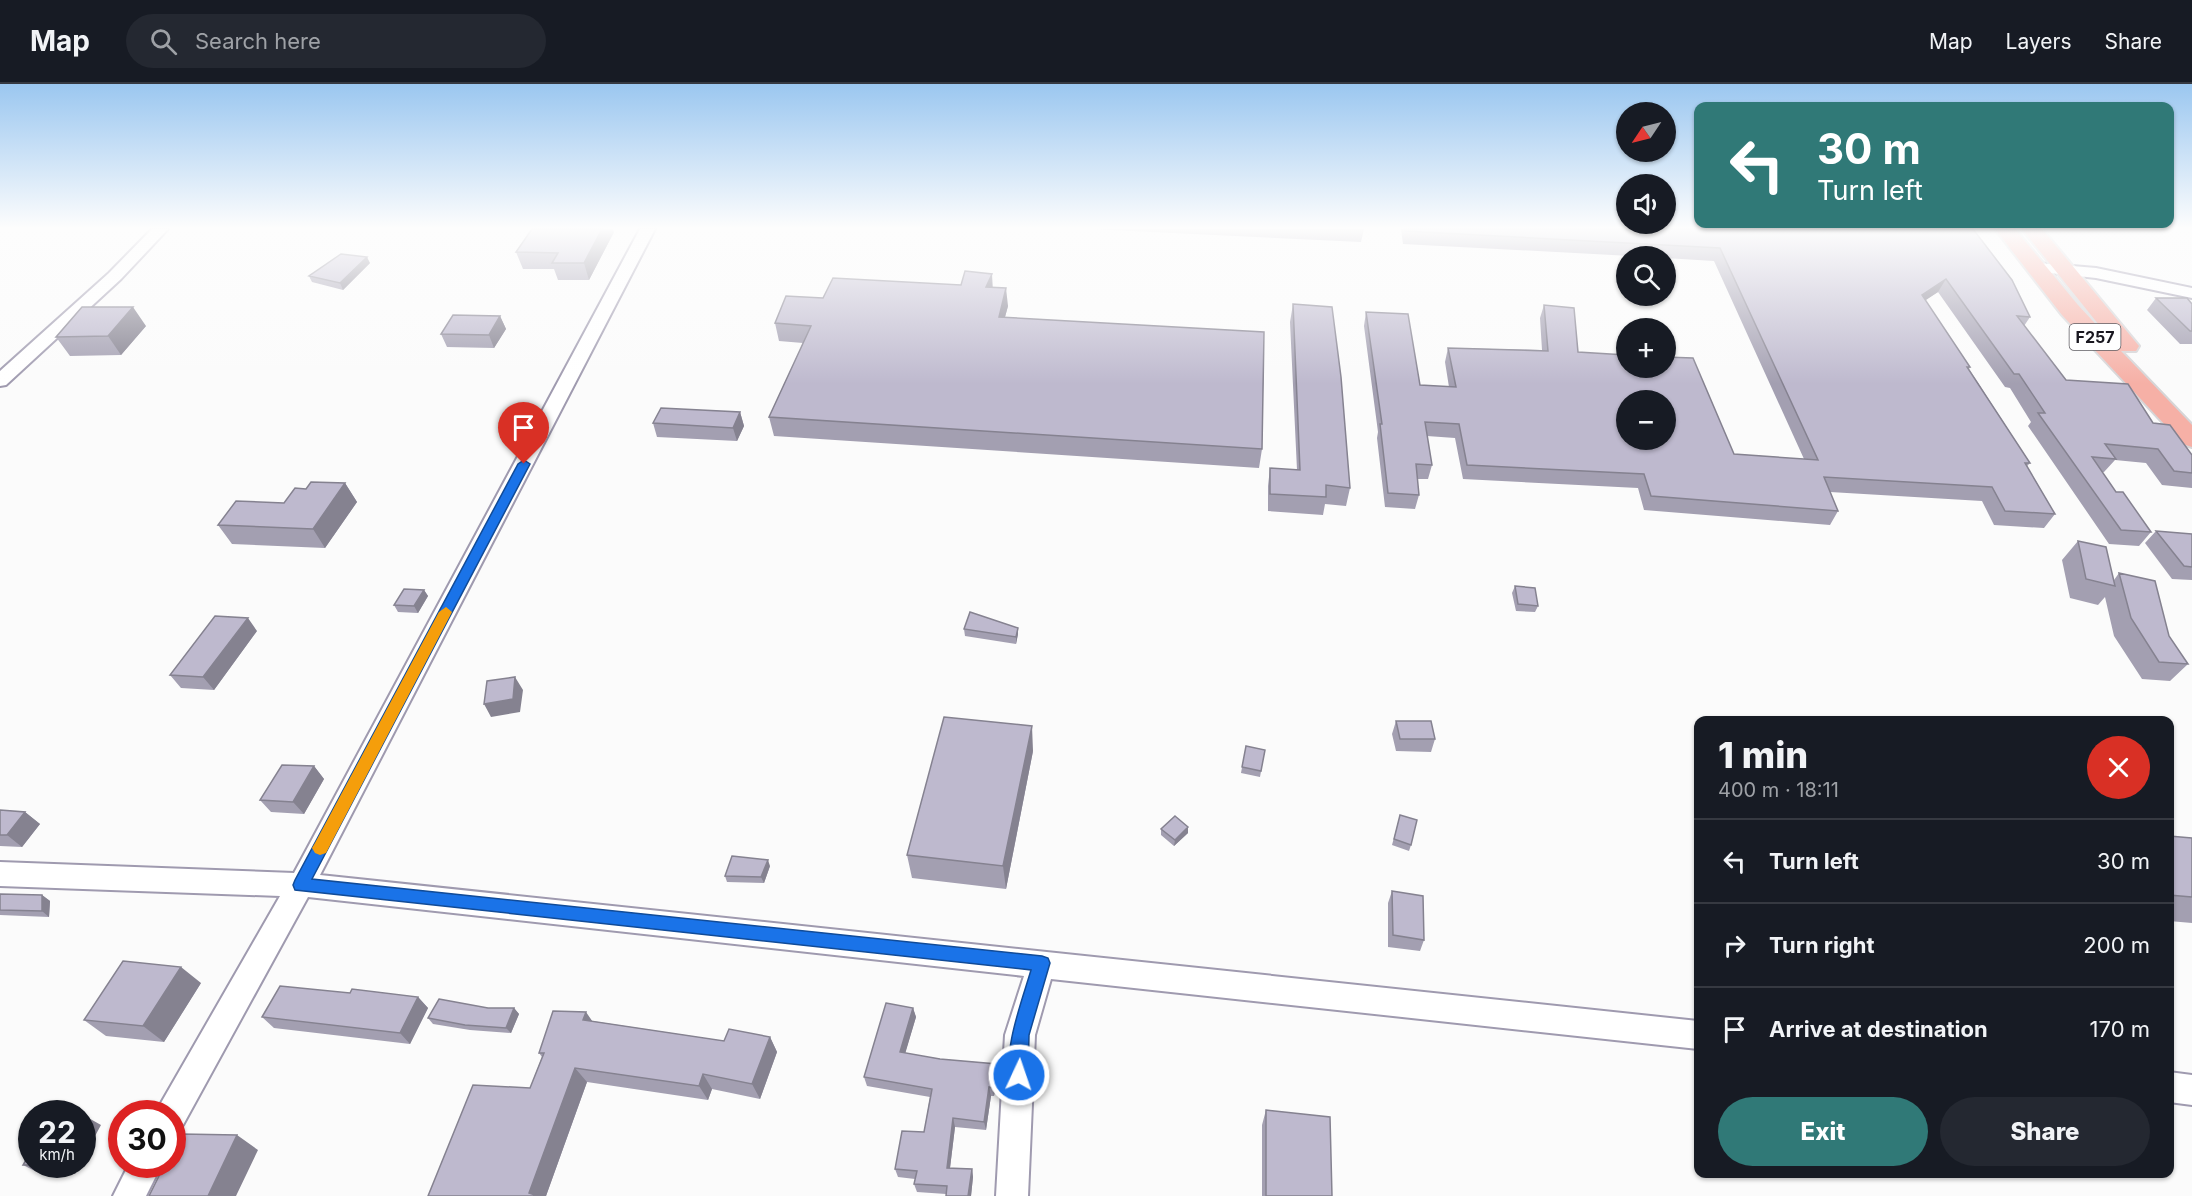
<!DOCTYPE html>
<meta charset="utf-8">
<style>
body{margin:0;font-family:Inter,sans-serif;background:#242831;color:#f1f3f6;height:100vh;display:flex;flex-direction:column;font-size:22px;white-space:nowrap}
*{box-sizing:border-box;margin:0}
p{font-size:20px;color:#9ea1a6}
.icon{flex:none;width:33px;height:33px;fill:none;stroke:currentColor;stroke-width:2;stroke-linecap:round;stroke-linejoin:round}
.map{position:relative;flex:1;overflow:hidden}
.drawer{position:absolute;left:1694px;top:632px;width:480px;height:462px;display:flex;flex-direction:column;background:#171b24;border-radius:12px;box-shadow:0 2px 4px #0004}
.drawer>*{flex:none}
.hud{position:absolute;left:1694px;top:18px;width:480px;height:126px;border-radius:12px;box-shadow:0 2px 4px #0004;background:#307977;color:#fff;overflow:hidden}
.needle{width:39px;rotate:235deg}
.fabs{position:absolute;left:1616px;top:18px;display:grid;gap:12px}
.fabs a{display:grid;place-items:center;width:60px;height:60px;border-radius:50%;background:#171b24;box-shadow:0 2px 4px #0004;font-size:30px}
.speed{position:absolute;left:18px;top:1016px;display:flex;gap:12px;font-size:30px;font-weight:700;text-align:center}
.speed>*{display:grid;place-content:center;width:78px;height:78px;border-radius:50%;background:#171b24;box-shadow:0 2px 4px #0004;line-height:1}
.speed small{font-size:15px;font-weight:400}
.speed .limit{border:9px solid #d22;background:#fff;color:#111}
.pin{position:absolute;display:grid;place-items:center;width:51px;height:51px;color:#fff;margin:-62px -26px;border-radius:50% 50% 50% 0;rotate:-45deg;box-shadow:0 0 6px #0007}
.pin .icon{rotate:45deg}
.me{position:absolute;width:66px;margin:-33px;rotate:3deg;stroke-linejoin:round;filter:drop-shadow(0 0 4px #0008)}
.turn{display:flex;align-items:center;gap:21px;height:126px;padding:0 24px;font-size:27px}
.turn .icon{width:78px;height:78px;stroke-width:2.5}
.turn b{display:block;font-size:42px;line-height:51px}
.round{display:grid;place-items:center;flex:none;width:63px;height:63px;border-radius:32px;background:#242831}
.overview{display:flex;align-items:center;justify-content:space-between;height:102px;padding:0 24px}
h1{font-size:36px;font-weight:800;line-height:45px}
.primary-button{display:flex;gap:12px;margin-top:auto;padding:12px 24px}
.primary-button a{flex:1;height:69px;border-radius:36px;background:#307977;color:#fff;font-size:24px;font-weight:800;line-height:69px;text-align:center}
.primary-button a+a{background:#242831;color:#f1f3f6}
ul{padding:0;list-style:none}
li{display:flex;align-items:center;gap:18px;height:84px;padding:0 24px;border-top:2px solid #363941}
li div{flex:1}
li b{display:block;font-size:22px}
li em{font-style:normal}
header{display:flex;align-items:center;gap:36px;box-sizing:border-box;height:84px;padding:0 30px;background:#171b24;border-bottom:2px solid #363941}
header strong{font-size:28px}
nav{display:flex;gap:33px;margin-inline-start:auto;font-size:21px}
.search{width:420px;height:54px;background:#242831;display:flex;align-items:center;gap:15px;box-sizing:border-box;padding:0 21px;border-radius:33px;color:#9ea1a6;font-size:22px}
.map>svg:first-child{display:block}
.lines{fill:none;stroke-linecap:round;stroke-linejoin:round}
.minor-casing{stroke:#9f9aaf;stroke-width:4}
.major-casing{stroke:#d6d5d7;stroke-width:4}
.minor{fill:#fff;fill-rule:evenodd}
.major{fill:#f6b0a6;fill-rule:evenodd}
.wall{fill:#a39fb1}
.shaded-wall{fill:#858290}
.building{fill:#beb9ce;stroke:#858290;stroke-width:1.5;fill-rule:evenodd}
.route{fill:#1a73e8;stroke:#114b97;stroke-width:1.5}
.slow{fill:#f59e0b}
.labels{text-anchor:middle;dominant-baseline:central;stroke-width:6;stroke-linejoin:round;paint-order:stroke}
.shield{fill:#fff;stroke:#5f5d63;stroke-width:1.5}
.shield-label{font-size:16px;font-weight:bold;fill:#1a1820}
</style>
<header>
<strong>Map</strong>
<div class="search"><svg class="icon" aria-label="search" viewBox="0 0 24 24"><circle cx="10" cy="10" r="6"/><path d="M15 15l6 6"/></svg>Search here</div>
<nav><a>Map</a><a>Layers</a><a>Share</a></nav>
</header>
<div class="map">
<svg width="2192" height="1112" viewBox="0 0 2192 1112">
<rect width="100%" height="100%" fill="#fbfbfb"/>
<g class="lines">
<defs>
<path id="minor" d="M152,145H168L121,195L6,301L0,302V287L109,189Z
M640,145H655L320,791L1698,937V965L1051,895L1035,951L1028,1112H996L1005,951L1024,892L308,813L183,1041L172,1045V1029H157L161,1019L280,812L0,802V778L294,789Z
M2037,179L2096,184L2192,204V214L2096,194L2031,187L2029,184L2031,181Z
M2169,988L2192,991V1021L2169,1018Z
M129,1080H162L146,1112H113Z"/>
<path id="major" d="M1995,145H2015L2078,221L2115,261L2022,145H2042L2139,262L2136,267H2121L2192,341V363L2183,360L2062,231Z"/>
</defs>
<!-- minor casing -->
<use href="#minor" class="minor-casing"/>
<!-- major casing -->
<use href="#major" class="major-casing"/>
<!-- minor -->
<use href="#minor" class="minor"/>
<!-- major -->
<use href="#major" class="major"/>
</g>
<!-- wall -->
<path class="wall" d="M1090,145H1364L1361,158Z
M1401,145H1973L2030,233L2024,242L2066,296L2153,339L2192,371V404L2162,401L2146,379L2115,376L2104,388H2102L2116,408L2151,448L2139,462L2109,460L2028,342L2031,338L2010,304L2005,303L1938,208L1925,216L1970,283L1969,285L2030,379L2027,382L2055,430L2044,444L1994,441L1982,417L1830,408L1838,427L1830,441L1644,426L1638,404L1463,395L1455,354L1427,352L1432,381L1428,395H1417L1419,411L1415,425L1385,423L1377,354L1378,348L1364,242L1366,228L1420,301L1449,303L1445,278L1448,264L1542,266L1540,234L1544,221L1578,268L1734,370L1804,375L1714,177L1665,174V172H1631L1403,160Z
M614,148L589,196H558L554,185H523L516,168Z
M370,179L343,206L312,198L309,192Z
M961,201L993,203L1008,222L1005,233L1262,365L1259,384L774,352L769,333L803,259L779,257L775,239L823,214Z
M2156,214L2192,220V260H2180L2147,226Z
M1293,220L1350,404L1346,422L1325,420L1323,431L1268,427V402L1270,384L1297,386L1290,238Z
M500,232L506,245L494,264L447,263L441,250Z
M146,242L121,271L70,272L56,253Z
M740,328L744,342L737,357L657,353L653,339Z
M345,399L357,418L325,464L232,460L218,441L284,419L306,405Z
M2156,447L2192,450V496L2172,495L2145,459Z
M2078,457L2114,496L2119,489L2169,552L2188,580L2170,597L2142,595L2114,552L2105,513L2098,521L2070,514L2062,476Z
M1515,502L1538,522L1535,528L1516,527L1512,509Z
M424,506L428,512L418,529L398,528L394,521Z
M1018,544V550L1016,560L965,552L964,545Z
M257,547L214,606L181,604L170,591Z
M1396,637L1435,655L1431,668L1396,667L1392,650Z
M1246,662L1265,666L1260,693L1241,689Z
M1033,667L1006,805L912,794L907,771Z
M314,682L324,695L304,730L271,728L260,716Z
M0,726L25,728L40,740L22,763L0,762Z
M1400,731L1411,761L1409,767L1392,761Z
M1188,743V749L1174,762L1161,751V745Z
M2169,752L2192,754V839L2169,837Z
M770,782L764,799L727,798L725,792Z
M1392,807L1424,856L1420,867L1388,863V819Z
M0,810L42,811L50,817L49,833L0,831Z
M201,899L164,958L106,952L84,936Z
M418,913L428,924L410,960L274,944L262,933Z
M488,924H514L519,930L511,949L470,946L433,940L428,934Z
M913,924L916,933L905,969L940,975L997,980L998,989L994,1012H991L986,1046L955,1043L950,1084L972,1085L973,1093L971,1112H946V1110L917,1108L914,1100L915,1095L898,1093L895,1085L924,1048L930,1013L867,1002L864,993Z
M592,937L724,957L770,953L777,968L760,1015L712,1005L708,1016L587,998L546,1112H428L530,1004L542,973L539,969Z
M1266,1026L1332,1112H1262V1041Z
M80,1080L75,1090H41L23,1081Z"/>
<!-- shaded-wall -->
<path class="shaded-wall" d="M602,145H613L614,148L589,196L584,179Z
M367,173L370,179L343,206L340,199Z
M992,190L993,208L986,203Z
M1946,195L1938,208L1914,224L1922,211Z
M1006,204L1008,222L1000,251L999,233Z
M133,223L146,242L121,271L108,252Z
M500,232L506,245L494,264L489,251Z
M740,328L744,342L737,357L733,344Z
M345,399L357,418L325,464L313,445Z
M424,506L428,512L418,529L414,522Z
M248,534L257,547L214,606L203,593Z
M1018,544V550L1016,560V553Z
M515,593L523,606L520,628L491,633L484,620Z
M1032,642L1033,667L1006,805L1003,782Z
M314,682L324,695L304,730L293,718Z
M25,728L40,740L22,763L7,751Z
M1188,743V749L1174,762L1175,756Z
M768,776L770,782L764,799L761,793Z
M42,811L50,817L49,833L42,827Z
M181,883L201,899L164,958L143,942Z
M418,913L428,924L410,960L400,949Z
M514,924L519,930L511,949L506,944Z
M913,924L916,933L903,977L900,968Z
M586,928L597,944L583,936Z
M770,953L777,968L760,1015L752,1000Z
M997,980L998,989L994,1012L993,1004Z
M575,984L587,998L546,1112H532L529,1109Z
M703,990L712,1005L708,1016L699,1002Z
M989,1003L991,1012L986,1046L984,1038Z
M85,1032L101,1041L82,1076V1036Z
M953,1034L955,1043L949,1092L947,1084Z
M237,1051L258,1066L236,1112H208Z
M58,1080H80L75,1090L57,1081Z
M972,1085L973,1093L971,1112H968Z"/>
<!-- building -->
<path class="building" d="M532,145H602L584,179H552L558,169L516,168Z
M1405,145H1973L2012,196L2030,233L2017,232L2066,296L2128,300L2153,339L2170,341L2192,371V389L2174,387L2158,365L2105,360L2116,375L2092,373L2116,408H2123L2151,448L2121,446L2038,329H2045L2019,290H2014L1946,195L1922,211L1970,283H1967L2030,379H2025L2055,430L2005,427L1992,403L1824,393L1838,427L1651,412L1644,390L1467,381L1459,340L1425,338L1432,381L1416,380L1419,411L1388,409L1380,340H1382L1366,228L1408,230L1420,301L1456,303L1448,264L1548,267L1544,221L1574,224L1578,268L1626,271V284H1665V273L1693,274L1734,370L1818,376L1720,164L1405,147ZM1626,316H1665V356H1626Z
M341,170L367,173L340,199L309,192Z
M965,187L992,190L986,203L1006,204L999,233L1264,248L1262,365L769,333L811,242L775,239L786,212L823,214L833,194L961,201Z
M2156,214H2187L2192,220V247H2190Z
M1293,220L1332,223L1341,293L1350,404L1326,401V413L1270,410V384L1300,386Z
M82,223H133L108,252L56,253Z
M453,231L500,232L489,251L441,250Z
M661,324L740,328L733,344L653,339Z
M311,398L345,399L313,445L218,441L236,417L284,419L295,404L306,405Z
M2156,447L2192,450V483L2184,482Z
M2078,457L2106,463L2115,502L2086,495Z
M2119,489L2155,497L2169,552L2188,580L2159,578L2131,534Z
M1515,502L1535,504L1538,522L1518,520Z
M404,505L424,506L414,522L394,521Z
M970,528L1018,544L1016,553L964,545Z
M215,532L248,534L203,593L170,591Z
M515,593L513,615L484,620L487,597Z
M944,633L1032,642L1003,782L907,771Z
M1396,637H1431L1435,655H1400Z
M1246,662L1265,666L1261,687L1242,683Z
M282,681L314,682L293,718L260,716Z
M0,726L25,728L7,751H0Z
M1400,731L1417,736L1411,761L1394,755Z
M1175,732L1188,743L1175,756L1161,745Z
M2169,752L2192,754V813L2169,811Z
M732,772L768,776L761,793L725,792Z
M1392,807L1423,812L1424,856L1393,851Z
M0,810L42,811V827L0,826Z
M123,877L181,883L143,942L84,936Z
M280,902L350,909L352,905L418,913L400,949L262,933Z
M439,915L488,924H514L506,944L465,941L428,934Z
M886,919L913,924L900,968L940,975L997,980L993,1004L989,1003L984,1038L953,1034L947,1084L972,1085L968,1112H946L947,1102L914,1100L917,1087L895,1085L902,1047L924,1048L932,1005L864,993Z
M553,927L586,928L583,936L724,957L729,945L770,953L752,1000L703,990L699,1002L575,984L529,1109L538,1112H428L473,1001L530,1004L544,969H539Z
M1266,1026L1330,1033L1332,1112H1266Z
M181,1050L237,1051L208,1112H149L165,1080H172V1066Z
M32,1066V1080H58L57,1081H23Z"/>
<!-- sky -->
<linearGradient id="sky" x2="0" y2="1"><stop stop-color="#9bc7f0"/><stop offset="0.48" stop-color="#fdfdfd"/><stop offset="1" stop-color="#fdfdfd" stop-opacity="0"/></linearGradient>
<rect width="2192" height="300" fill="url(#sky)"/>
<!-- route -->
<path class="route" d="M524,376L530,380L312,795L1042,872L1048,874L1050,879L1029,951L1028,991L1025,998L1019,1000L1012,998C1001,970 1023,914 1031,886L295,806L293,801L295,796L518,380Z"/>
<!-- slow -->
<path class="slow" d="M446,523L452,528L326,769L320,771L315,769L312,764L315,759L439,528Z"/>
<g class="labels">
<!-- shield labels -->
<rect class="shield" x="2069.5" y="240" width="51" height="26" rx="4.5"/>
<g class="shield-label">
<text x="2095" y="253">F257</text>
</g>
</g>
</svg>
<div class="fabs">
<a><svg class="needle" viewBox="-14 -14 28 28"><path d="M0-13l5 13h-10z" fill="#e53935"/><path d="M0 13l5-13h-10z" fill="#9ea1a6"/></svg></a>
<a><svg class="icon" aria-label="sound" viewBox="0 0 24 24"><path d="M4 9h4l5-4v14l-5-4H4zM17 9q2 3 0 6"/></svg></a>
<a><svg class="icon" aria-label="search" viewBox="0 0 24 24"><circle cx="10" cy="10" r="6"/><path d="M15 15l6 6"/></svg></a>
<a>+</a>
<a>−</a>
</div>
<div class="speed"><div>22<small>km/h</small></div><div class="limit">30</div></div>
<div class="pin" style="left:524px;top:380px;background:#d93025"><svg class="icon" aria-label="arrive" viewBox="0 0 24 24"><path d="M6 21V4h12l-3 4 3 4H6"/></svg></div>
<svg class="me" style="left:1019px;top:991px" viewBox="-20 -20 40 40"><circle r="17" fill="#1a73e8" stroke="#fff" stroke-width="3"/><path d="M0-11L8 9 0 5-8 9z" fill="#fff"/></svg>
<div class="hud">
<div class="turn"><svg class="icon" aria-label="left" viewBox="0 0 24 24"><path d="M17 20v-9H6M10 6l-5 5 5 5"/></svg><div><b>30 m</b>Turn left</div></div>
</div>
<section class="drawer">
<div class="overview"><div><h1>1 min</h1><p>400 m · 18:11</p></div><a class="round" style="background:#d93025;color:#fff"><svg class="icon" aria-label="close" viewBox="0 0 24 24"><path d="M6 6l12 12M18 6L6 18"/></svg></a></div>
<ul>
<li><svg class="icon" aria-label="left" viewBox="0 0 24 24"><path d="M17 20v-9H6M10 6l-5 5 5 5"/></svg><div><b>Turn left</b></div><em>30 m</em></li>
<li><svg class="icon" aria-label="right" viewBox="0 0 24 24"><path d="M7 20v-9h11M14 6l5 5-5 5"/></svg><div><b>Turn right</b></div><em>200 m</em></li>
<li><svg class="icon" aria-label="arrive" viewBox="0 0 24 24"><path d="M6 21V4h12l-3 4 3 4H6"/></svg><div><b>Arrive at destination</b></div><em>170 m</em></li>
</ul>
<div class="primary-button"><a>Exit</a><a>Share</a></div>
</section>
</div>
